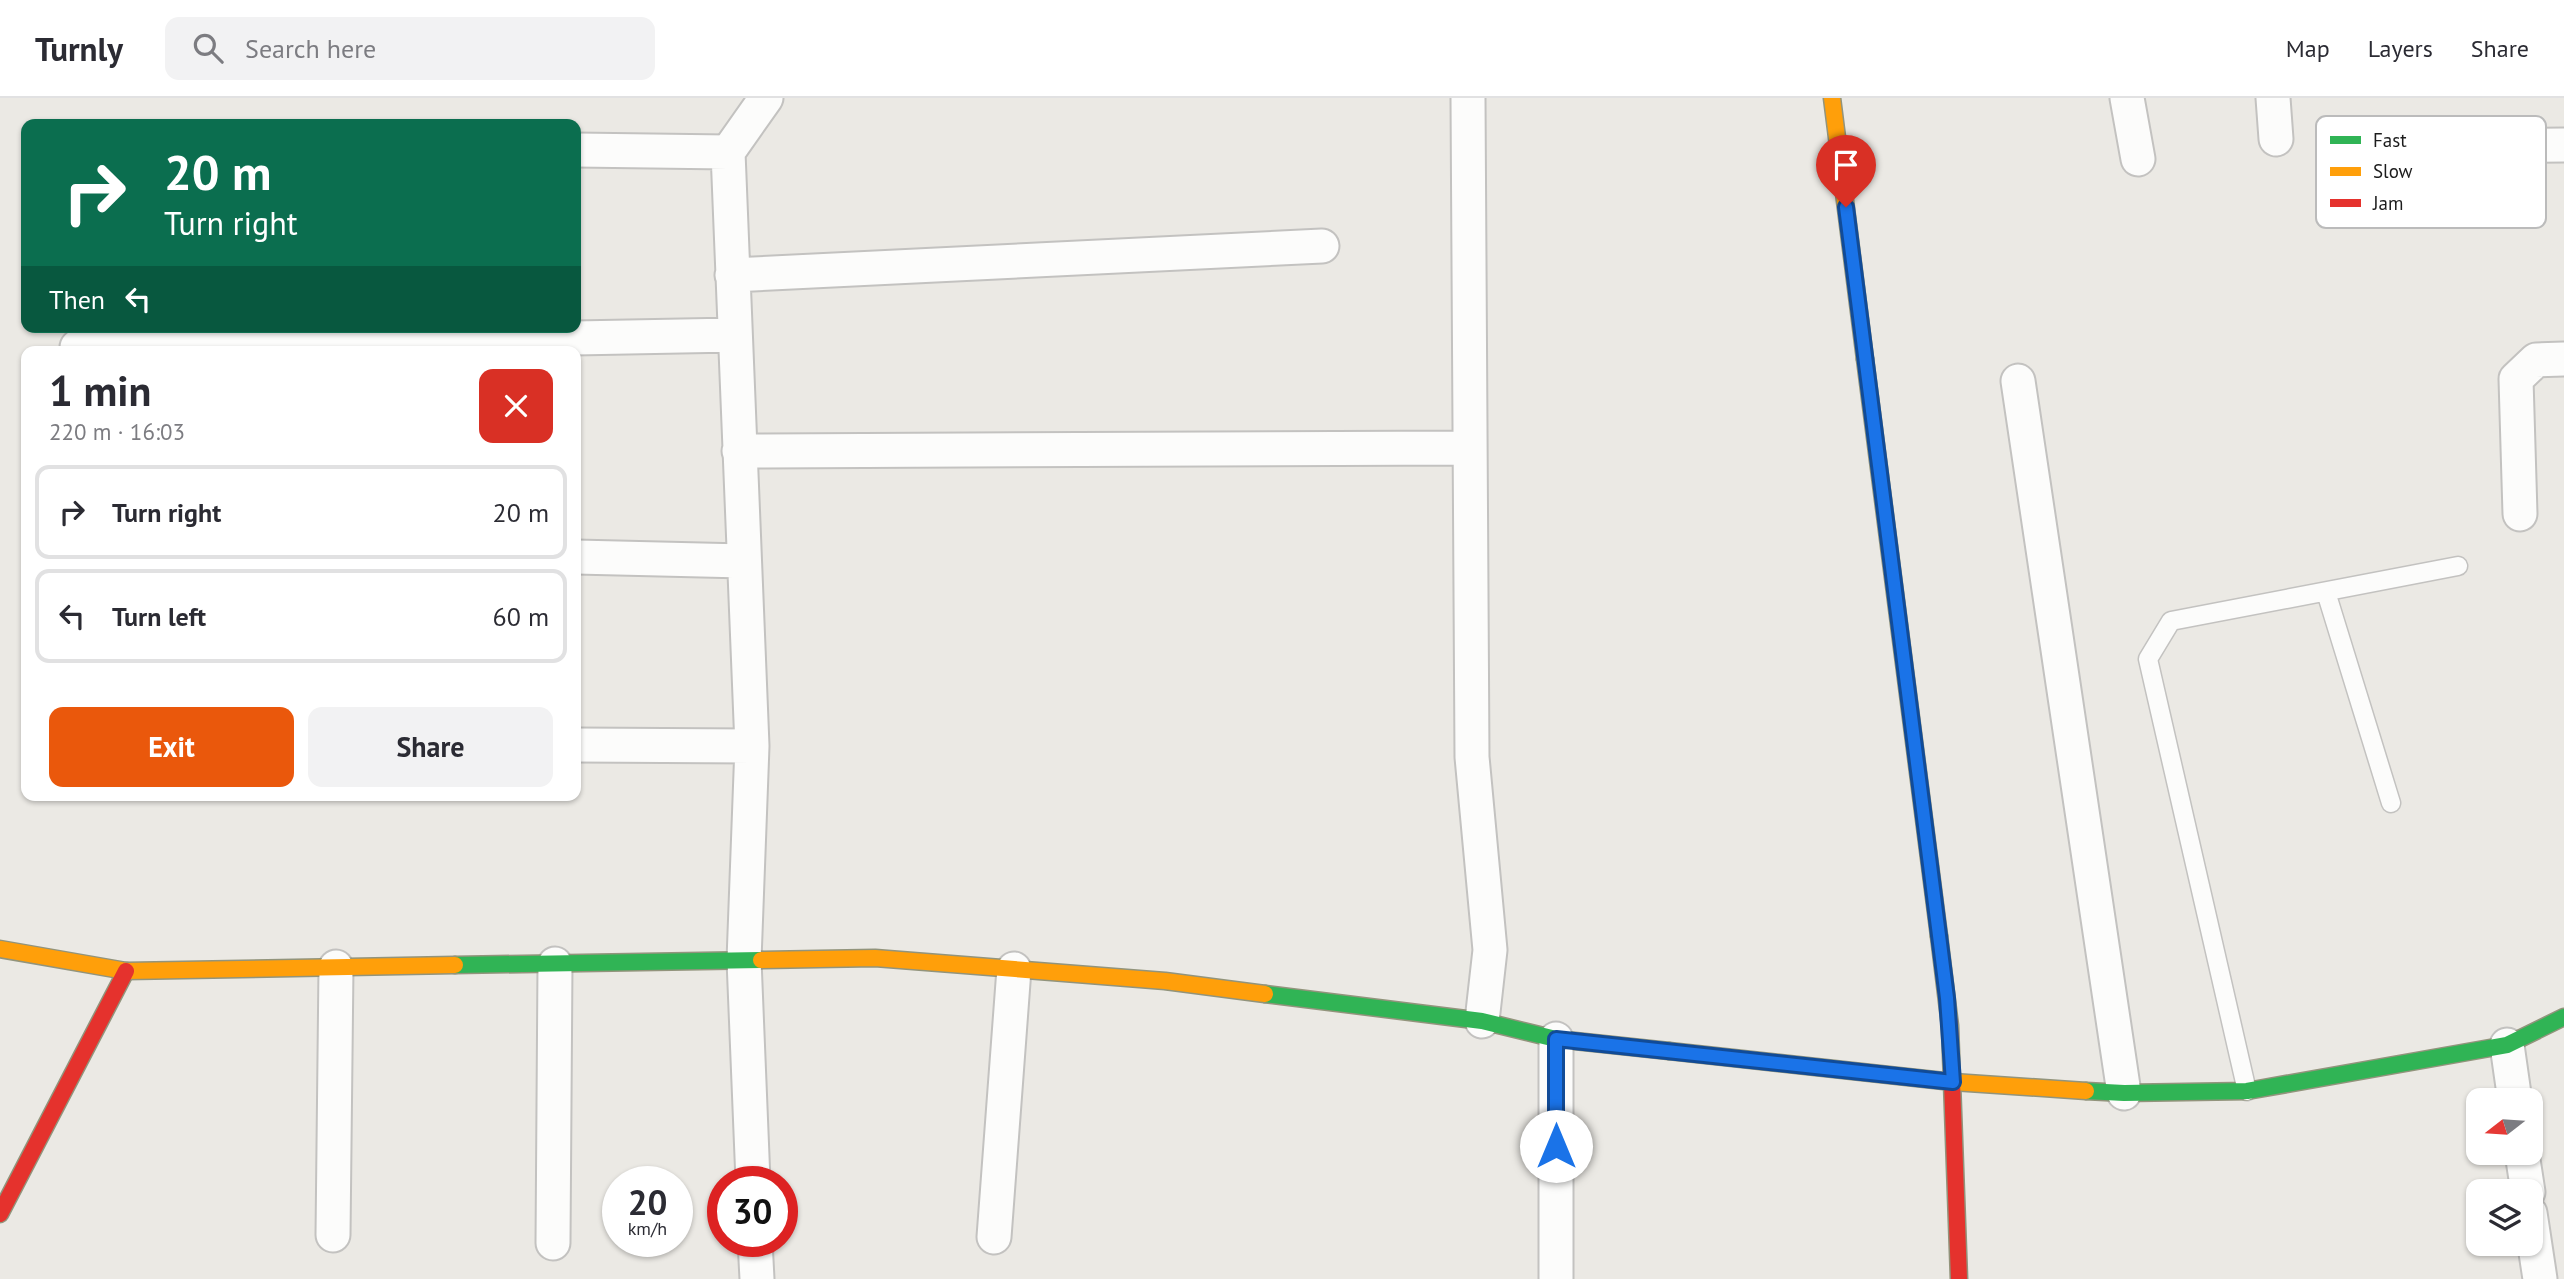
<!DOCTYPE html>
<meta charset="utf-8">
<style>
body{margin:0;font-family:"PT Sans",sans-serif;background:#f2f2f3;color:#2b2b33;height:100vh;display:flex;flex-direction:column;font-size:26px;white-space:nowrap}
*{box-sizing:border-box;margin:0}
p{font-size:23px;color:#7c7c81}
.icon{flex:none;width:38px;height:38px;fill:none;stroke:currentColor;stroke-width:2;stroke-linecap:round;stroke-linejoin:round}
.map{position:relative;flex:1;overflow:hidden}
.details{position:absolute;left:21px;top:248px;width:560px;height:455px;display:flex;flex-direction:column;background:#fff;border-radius:14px;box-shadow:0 2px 5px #0004}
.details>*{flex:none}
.top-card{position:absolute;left:21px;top:21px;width:560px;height:214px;border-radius:14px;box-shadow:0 2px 5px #0004;background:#0b6e4f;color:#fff;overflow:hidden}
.needle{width:46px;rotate:253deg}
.tools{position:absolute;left:2466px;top:990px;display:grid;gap:14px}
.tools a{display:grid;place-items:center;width:77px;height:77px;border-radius:14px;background:#fff;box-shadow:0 2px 5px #0004;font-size:35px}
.speed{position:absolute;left:602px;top:1068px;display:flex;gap:14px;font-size:35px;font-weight:700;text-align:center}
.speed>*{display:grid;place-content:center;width:91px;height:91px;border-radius:50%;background:#fff;box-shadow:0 2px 5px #0004;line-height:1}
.speed small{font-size:18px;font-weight:400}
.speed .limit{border:10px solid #d22;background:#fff;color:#111}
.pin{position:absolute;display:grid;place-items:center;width:60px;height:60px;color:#fff;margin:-72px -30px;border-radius:50% 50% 50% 0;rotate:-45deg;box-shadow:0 0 7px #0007}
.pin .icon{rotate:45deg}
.me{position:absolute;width:77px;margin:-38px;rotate:0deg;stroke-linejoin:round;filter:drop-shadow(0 0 5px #0008)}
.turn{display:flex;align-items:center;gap:24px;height:147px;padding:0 28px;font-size:32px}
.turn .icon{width:91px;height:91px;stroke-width:2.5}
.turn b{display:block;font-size:49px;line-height:60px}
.then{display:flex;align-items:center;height:66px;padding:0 28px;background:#0003;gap:14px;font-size:26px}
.round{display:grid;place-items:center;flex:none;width:74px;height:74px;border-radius:14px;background:#f2f2f3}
.head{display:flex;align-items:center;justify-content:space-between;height:119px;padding:0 28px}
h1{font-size:42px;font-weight:800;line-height:52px}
.button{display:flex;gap:14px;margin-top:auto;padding:14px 28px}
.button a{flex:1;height:80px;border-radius:14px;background:#ea580c;color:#fff;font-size:28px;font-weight:800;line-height:80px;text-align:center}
.button a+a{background:#f2f2f3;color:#2b2b33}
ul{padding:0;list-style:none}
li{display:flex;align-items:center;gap:21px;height:94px;margin:0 14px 10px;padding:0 14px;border:4px solid #e1e1e2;border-radius:14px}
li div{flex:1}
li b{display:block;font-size:26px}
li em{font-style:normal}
header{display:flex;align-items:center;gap:42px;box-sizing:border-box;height:98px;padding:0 35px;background:#fff;border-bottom:2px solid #e1e1e2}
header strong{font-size:33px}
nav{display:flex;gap:38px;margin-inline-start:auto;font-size:24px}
.search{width:490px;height:63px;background:#f2f2f3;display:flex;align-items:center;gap:18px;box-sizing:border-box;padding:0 24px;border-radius:14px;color:#7c7c81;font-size:26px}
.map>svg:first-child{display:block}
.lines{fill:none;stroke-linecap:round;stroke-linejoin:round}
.lane-casing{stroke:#c3c2c0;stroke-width:21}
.street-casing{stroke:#c3c2c0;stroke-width:37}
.fast-casing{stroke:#92947c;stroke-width:19}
.slow-casing{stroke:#92947c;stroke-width:19}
.jam-casing{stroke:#92947c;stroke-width:19}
.lane{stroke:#fcfcfb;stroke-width:18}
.street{stroke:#fcfcfb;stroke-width:33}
.fast{stroke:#30b455;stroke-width:16}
.slow{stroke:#ff9f0a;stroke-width:16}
.jam{stroke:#e5322d;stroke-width:16}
.route-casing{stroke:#114b97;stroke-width:18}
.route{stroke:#1a73e8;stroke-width:12}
.key{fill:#fff;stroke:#bbb;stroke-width:2}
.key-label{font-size:19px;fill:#1c1c1c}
</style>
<header>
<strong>Turnly</strong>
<div class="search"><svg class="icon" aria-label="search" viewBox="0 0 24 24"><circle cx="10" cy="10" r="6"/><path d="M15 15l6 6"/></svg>Search here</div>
<nav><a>Map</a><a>Layers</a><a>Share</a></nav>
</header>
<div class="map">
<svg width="2564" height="1181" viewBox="0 0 2564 1181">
<rect width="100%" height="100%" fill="#ebe9e4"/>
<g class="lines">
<defs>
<path id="lane" d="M2326,494L2391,705
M2247,993L2148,561L2171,523L2458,468"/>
<path id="street" d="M1468,0L1472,659L1490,852L1482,923
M2127,0L2138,61
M2273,0L2276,41
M2461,48L2564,47
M576,52L728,54L752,648L744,862L753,1083
M728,54L766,0
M732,177L1322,148
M77,249L735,237
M2018,283L2124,995
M739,353L1470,350
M2520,416L2516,281L2536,262L2564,261
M576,459L744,463
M576,647L752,648
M2507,947L2515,1003
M2522,1055L2528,1094
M2530,1115L2540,1181
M333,1137L336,869
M994,1139L1014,871
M755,1143L757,1181
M553,1145L555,866
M1556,1181V941"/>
<path id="fast" d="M1865,261L1939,838
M455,867L761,862
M1265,896L1482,923L1556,941L1669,953
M2086,993L2124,995L2247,993L2507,947L2564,919"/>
<path id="slow" d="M1832,0L1865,261
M0,851L126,873L455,867
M761,862L875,860L1165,883L1265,896
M1669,953L1953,984L2086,993"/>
<path id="jam" d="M1939,838L1950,928L1959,1181
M0,1116L126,873"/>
</defs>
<!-- lane casing -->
<use href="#lane" class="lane-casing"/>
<!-- street casing -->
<use href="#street" class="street-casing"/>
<!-- fast casing -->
<use href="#fast" class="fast-casing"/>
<!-- slow casing -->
<use href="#slow" class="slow-casing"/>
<!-- jam casing -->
<use href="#jam" class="jam-casing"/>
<!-- lane -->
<use href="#lane" class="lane"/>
<!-- street -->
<use href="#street" class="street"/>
<!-- fast -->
<use href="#fast" class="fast"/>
<!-- slow -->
<use href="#slow" class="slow"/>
<!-- jam -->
<use href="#jam" class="jam"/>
</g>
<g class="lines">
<defs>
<path id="route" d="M1556,1048V941L1953,984L1947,900L1846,109"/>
</defs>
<!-- route casing -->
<use href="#route" class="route-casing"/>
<!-- route -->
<use href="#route" class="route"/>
</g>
<!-- legend -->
<rect x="2316" y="18" width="230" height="112" rx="10" class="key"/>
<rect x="2330" y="38" width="31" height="8" fill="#30b455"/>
<rect x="2330" y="69" width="31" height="9" fill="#ff9f0a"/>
<rect x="2330" y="101" width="31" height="8" fill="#e5322d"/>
<g class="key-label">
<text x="2373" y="49">Fast</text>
<text x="2373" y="80">Slow</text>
<text x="2373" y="112">Jam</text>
</g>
</svg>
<div class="tools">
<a><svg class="needle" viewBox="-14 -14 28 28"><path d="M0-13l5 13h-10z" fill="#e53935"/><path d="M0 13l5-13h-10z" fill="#7c7c81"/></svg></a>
<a><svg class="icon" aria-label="layers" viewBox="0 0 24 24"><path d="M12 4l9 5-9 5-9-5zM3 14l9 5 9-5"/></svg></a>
</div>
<div class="speed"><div>20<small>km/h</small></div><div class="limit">30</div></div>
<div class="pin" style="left:1846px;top:109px;background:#d93025"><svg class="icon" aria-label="arrive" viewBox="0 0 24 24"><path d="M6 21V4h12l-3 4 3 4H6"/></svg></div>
<svg class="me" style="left:1556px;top:1048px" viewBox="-20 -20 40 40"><circle r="19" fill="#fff"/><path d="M0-13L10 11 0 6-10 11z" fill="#1a73e8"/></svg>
<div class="top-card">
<div class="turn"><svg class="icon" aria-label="right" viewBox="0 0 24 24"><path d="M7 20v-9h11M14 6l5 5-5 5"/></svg><div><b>20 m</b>Turn right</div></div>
<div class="then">Then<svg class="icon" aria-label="left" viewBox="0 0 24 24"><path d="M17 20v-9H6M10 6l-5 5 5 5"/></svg></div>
</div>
<section class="details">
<div class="head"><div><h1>1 min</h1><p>220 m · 16:03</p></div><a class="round" style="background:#d93025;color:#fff"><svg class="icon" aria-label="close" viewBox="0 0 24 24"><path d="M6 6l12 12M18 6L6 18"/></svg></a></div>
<ul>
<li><svg class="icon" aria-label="right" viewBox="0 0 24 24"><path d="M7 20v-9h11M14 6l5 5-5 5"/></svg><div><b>Turn right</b></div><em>20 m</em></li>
<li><svg class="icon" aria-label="left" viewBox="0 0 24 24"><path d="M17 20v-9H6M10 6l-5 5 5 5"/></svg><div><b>Turn left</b></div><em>60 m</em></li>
</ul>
<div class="button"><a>Exit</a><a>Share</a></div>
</section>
</div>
